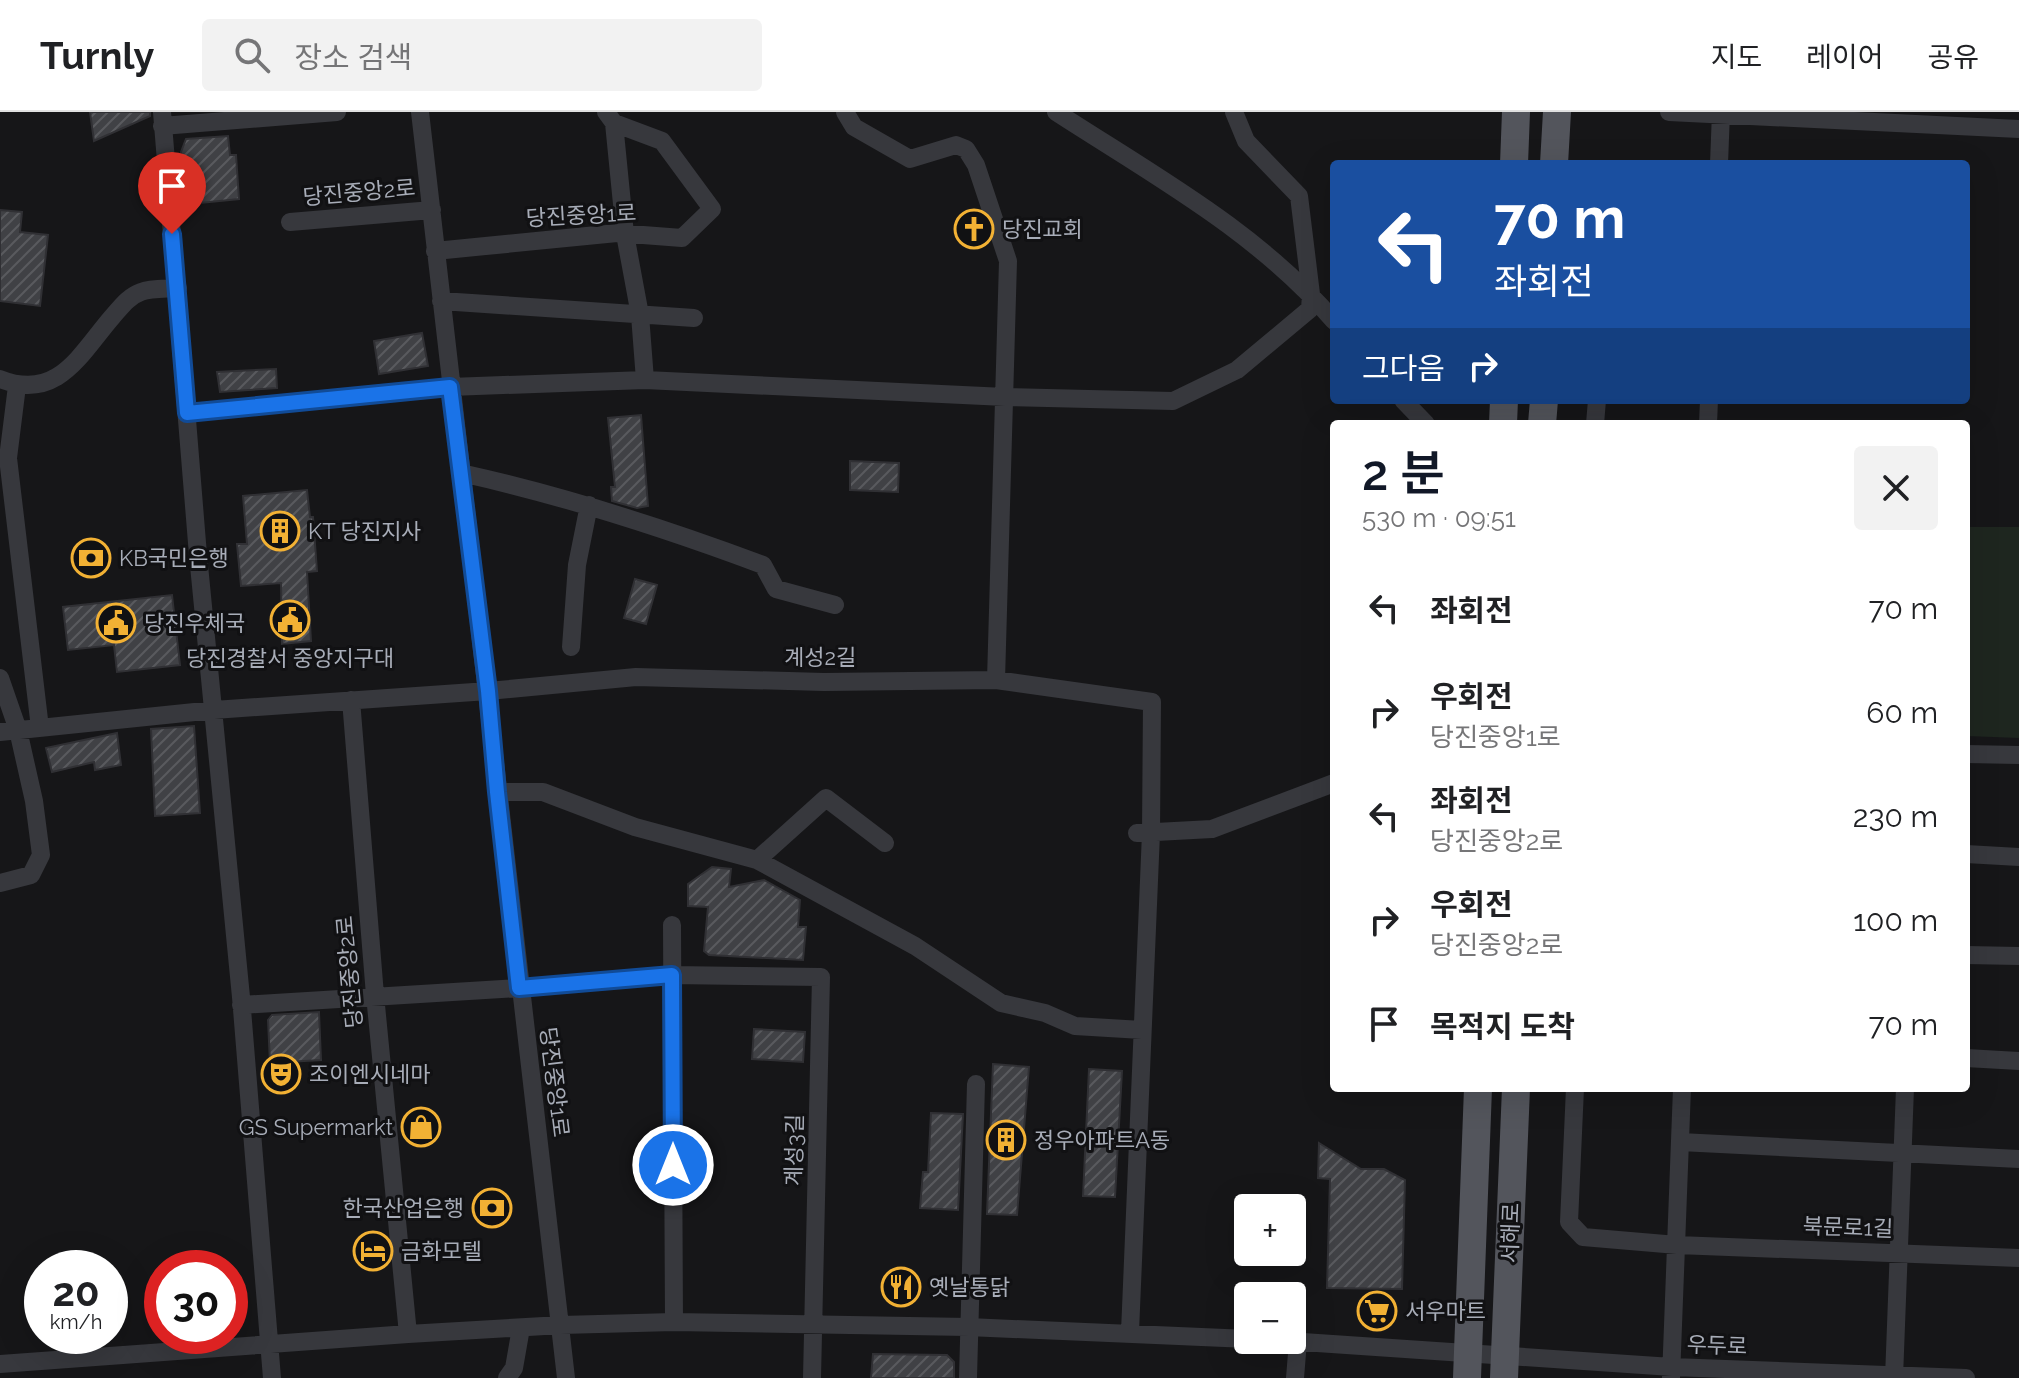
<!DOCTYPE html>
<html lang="ko">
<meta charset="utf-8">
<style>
body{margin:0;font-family:Raleway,"Noto Sans KR",sans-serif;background:#f2f2f2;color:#202124;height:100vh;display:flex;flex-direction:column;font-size:30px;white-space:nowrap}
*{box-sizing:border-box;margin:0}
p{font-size:26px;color:#757577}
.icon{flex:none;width:44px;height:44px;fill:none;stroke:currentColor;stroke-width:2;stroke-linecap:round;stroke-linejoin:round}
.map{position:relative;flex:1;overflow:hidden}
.sheet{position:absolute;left:1330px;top:308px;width:640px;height:672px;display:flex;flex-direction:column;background:#fff;border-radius:8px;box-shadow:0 8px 32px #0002}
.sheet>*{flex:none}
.banner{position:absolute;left:1330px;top:48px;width:640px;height:244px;border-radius:8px;box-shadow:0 8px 32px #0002;background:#1a4fa0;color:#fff;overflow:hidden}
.tools{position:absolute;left:1234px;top:1082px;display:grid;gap:16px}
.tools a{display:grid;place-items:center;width:72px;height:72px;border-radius:8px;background:#fff;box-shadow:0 8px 32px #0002;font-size:40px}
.speed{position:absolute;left:24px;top:1138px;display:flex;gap:16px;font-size:40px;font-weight:700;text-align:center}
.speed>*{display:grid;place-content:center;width:104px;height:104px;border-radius:50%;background:#fff;box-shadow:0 8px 32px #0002;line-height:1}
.speed small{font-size:20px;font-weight:400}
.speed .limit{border:12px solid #d22;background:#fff;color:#111}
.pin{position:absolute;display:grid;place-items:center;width:68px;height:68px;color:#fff;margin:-82px -34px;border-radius:50% 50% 50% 0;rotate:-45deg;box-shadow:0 0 8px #0007}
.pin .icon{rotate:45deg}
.me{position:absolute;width:88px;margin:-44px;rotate:0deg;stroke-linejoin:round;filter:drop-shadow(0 0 6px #0008)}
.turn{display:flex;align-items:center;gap:28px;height:168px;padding:0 32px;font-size:36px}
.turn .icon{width:104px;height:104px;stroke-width:2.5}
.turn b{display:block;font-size:56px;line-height:68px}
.then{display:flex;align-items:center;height:76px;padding:0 32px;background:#0003;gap:16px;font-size:30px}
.round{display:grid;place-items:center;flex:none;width:84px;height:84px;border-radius:8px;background:#f2f2f2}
.summary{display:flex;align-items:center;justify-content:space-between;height:136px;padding:0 32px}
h1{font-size:48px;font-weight:600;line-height:60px;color:#111827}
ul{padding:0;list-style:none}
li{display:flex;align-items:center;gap:24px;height:104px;padding:0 32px}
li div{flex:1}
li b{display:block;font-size:30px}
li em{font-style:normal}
header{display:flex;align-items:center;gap:48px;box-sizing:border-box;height:112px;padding:0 40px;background:#fff;border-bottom:2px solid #e0e0e0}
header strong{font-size:38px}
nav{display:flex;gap:44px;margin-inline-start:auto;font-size:28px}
.search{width:560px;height:72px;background:#f2f2f2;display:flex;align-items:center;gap:20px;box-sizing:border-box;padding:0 28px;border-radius:8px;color:#757577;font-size:30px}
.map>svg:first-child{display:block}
.green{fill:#1e261f}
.building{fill:url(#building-hatch);stroke:#303034;stroke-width:2}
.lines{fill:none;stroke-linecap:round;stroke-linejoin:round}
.minor{stroke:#37383d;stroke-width:18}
.primary{stroke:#53555c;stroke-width:28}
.route-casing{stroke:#114b97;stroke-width:20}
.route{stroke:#1a73e8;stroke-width:14}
.labels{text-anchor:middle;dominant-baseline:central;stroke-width:6;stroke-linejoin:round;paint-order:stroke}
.street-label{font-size:22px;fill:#a8adb8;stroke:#111113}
.poi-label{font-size:22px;fill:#a8adb8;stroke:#111113;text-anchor:start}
</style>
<header>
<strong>Turnly</strong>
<div class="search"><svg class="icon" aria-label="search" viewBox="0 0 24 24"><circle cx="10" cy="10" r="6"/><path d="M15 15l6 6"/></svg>장소 검색</div>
<nav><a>지도</a><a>레이어</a><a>공유</a></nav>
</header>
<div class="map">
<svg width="2019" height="1266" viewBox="0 0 2019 1266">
<defs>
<pattern id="building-hatch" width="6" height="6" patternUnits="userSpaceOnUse" patternTransform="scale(2)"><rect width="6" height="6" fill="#404145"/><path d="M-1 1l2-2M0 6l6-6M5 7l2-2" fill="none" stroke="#595a5e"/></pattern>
</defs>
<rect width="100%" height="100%" fill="#161618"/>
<!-- green -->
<path class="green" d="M1966,415H2019V626L1966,624Z"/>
<!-- building -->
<path class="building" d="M90,0H150V4L94,29Z
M228,24L230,43H236L239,87L190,92V84L185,85L181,40L186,27Z
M0,98L22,100L20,120L48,123L40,194L0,189Z
M422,221L428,254L379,262L374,229Z
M276,257L277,276L220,280L217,260Z
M641,303L648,394L637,396L612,389L611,375H615L608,306Z
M850,349L899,351L898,380L850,378Z
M307,378L310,405H313L317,459L307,460L311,529L282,532L281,471L241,474L237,432H247L243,384Z
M635,467L657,473L646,512L624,506Z
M172,483L180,553L117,560L114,533L68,538L63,495Z
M194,614L200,701L155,704L151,617Z
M117,621L121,653L95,658L94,650L52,660L46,636Z
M712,755L731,757L729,775L764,768L800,788L798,815H806L803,848L709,843L704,839L708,795L688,794V772Z
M319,900L321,948L270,951L268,908L272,903Z
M754,917L805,920L803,950L752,947Z
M993,952L1029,955L1017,1103L987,1102Z
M1089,957L1122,959L1115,1085L1083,1084Z
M931,1001L963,1002L958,1098L920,1096L923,1060H928Z
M1319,1031L1361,1057H1384L1405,1068L1402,1177L1327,1176L1330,1067L1318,1066Z
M873,1242L947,1243L954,1250V1266H871Z"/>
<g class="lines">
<!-- minor -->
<path class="minor" d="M162,0L198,443L241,885L272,1266
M420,0L566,1266
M845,0L854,15L910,47L956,33L966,37L976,53L1008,149L996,568
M1056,0C1153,63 1258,120 1334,209
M1669,0L2019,17
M614,11L625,122L640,203L645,268
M162,14L337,0
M1719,52L1721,0
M290,110L432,98
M435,139L617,121L682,126L712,97L662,29L614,11L606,0
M441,189L694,206
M0,267C58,290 80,242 113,204C121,195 129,184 141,180C151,176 166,177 178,176
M17,274L8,346L40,616
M1403,288L1426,312
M187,301L450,275L645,268L1005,285L1173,289L1237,258L1310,197L1311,182L1299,84L1246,29L1234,0
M1595,312L1597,288
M1708,312L1709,288
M461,361C565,384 664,416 763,453L776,477L835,493
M571,535L577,453L589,393
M0,566L18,618L34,689L41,743L31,763L0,771
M351,588L375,883L408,1222
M0,620L214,598L488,579L636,565L824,570L996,568L1152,590L1151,721L1130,1220
M1966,642L2019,643
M497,680H543L635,715L757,748L826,686L885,731
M1137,721L1212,717L1334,671
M1966,742L2019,745
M757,748L915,834L1001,891L1045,901L1075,914L1142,918
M672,813L674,1210
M1966,843L2019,844
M241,893L519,876L672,863L821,865L812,1266
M1966,946L2019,949
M1575,976L1569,1110L1583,1125L1677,1133L2019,1146
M1680,1030L2019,1047
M81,1224L91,1243
M1273,1228L1672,1255L1966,1266
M0,1252L408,1222L561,1213L674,1210L968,1215L1248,1227
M507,1266L514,1256L521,1216
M968,1266L976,972
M1295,1266L1298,1229
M1671,1266L1682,976
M1894,1266L1905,976"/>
<!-- primary -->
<path class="primary" d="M1514,52L1516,0
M1554,52L1557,0
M1503,312L1504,288
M1542,312L1544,288
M1467,1266L1478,976
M1504,1266L1516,976"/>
</g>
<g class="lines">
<defs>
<path id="route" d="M172,122L187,301L450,275L488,579L497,680L519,876L672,863L673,1053"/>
</defs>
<!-- route casing -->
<use href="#route" class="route-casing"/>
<!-- route -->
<use href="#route" class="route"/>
</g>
<!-- icons -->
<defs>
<symbol id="church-ring" viewBox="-11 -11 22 22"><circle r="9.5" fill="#111113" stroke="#f2b134" stroke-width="1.5"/><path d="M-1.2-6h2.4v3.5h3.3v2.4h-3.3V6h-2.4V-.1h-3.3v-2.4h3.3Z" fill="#f2b134"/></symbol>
<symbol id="building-ring" viewBox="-11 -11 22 22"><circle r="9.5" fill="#111113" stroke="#f2b134" stroke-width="1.5"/><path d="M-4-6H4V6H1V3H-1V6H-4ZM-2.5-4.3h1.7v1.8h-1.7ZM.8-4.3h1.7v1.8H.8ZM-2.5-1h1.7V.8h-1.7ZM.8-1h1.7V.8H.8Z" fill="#f2b134"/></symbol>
<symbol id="bank-ring" viewBox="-11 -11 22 22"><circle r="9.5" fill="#111113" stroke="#f2b134" stroke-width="1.5"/><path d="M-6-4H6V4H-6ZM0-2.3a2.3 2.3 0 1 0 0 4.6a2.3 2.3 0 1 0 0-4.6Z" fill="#f2b134"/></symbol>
<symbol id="civic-ring" viewBox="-11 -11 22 22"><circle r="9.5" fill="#111113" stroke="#f2b134" stroke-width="1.5"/><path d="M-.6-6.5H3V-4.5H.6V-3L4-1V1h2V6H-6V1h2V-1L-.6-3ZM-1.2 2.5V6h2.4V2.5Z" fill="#f2b134"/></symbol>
<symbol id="theatre-ring" viewBox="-11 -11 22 22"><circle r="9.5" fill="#111113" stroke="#f2b134" stroke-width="1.5"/><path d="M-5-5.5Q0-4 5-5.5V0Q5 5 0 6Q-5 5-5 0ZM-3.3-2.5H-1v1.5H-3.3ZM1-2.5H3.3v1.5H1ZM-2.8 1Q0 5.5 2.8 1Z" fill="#f2b134"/></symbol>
<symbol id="shop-ring" viewBox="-11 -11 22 22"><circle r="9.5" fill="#111113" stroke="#f2b134" stroke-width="1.5"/><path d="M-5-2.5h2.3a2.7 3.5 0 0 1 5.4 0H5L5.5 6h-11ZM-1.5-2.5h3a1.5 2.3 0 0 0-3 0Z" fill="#f2b134"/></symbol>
<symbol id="hotel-ring" viewBox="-11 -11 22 22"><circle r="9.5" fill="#111113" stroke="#f2b134" stroke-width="1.5"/><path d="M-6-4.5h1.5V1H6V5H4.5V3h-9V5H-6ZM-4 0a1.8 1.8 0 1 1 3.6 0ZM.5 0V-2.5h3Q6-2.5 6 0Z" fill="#f2b134"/></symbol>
<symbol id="restaurant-ring" viewBox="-11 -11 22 22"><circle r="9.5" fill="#111113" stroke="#f2b134" stroke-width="1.5"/><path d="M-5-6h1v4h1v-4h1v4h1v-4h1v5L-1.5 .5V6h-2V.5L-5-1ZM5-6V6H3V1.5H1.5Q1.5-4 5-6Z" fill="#f2b134"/></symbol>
<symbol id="supermarket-ring" viewBox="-11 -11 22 22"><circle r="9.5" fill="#111113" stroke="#f2b134" stroke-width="1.5"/><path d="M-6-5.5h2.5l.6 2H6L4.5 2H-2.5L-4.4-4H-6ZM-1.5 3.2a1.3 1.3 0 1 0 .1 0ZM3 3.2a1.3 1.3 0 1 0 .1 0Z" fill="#f2b134"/></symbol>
</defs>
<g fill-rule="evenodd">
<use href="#church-ring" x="952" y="95" width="44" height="44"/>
<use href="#building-ring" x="258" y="397" width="44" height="44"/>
<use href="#bank-ring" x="69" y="424" width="44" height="44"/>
<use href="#civic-ring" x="268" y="486" width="44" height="44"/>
<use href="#civic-ring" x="94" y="489" width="44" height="44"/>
<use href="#theatre-ring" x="259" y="940" width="44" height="44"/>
<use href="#shop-ring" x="399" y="993" width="44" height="44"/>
<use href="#building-ring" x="984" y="1006" width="44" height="44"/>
<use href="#bank-ring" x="470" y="1074" width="44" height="44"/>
<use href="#hotel-ring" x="351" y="1117" width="44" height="44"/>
<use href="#restaurant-ring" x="879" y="1153" width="44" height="44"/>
<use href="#supermarket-ring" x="1355" y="1177" width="44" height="44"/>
</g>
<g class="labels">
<!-- street labels -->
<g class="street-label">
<text transform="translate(359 80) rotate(-5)">당진중앙2로</text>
<text transform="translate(581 103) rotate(-3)">당진중앙1로</text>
<text x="820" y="545">계성2길</text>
<text transform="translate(349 860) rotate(-95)">당진중앙2로</text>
<text transform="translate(555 970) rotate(83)">당진중앙1로</text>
<text transform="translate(794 1038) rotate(-89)">계성3길</text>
<text transform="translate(1848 1115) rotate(2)">북문로1길</text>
<text transform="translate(1510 1121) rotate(-88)">서해로</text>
<text transform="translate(1717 1233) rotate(2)">우두로</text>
</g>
<!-- poi labels -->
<g class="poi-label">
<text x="1002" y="117">당진교회</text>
<text x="308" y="419">KT 당진지사</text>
<text x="119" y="446">KB국민은행</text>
<text x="144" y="511">당진우체국</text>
<text x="290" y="546" text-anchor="middle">당진경찰서 중앙지구대</text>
<text x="309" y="962">조이엔시네마</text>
<text x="393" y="1015" text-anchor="end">GS Supermarkt</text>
<text x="1034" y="1028">정우아파트A동</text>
<text x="464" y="1096" text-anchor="end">한국산업은행</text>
<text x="401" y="1139">금화모텔</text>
<text x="929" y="1175">옛날통닭</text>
<text x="1405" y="1199">서우마트</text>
</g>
</g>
</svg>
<div class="tools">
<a>+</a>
<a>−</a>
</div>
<div class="speed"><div>20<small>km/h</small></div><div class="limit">30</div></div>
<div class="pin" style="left:172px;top:122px;background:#d93025"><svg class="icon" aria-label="arrive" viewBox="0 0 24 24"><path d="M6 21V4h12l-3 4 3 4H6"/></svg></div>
<svg class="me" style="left:673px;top:1053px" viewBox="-20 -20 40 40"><circle r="17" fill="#1a73e8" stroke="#fff" stroke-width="3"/><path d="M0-11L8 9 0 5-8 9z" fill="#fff"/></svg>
<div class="banner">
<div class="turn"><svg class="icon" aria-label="left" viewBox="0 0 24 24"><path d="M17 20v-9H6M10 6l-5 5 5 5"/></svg><div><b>70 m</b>좌회전</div></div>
<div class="then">그다음<svg class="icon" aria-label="right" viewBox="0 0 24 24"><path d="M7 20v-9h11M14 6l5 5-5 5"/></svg></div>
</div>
<section class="sheet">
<div class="summary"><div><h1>2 분</h1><p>530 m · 09:51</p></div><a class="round"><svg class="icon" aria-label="close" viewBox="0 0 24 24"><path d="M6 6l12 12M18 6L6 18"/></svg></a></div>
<ul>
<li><svg class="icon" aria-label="left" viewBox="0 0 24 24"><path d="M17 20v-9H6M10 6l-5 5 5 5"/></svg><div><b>좌회전</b></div><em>70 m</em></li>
<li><svg class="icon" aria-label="right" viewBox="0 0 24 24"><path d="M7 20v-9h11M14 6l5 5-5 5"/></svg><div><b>우회전</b><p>당진중앙1로</p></div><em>60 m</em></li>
<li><svg class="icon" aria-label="left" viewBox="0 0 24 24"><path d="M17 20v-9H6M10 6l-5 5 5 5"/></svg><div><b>좌회전</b><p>당진중앙2로</p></div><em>230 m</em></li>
<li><svg class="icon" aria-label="right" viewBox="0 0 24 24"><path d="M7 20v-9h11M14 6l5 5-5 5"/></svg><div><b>우회전</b><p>당진중앙2로</p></div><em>100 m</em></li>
<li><svg class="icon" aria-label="arrive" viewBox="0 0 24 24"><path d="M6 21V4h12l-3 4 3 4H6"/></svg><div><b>목적지 도착</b></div><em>70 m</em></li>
</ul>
</section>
</div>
